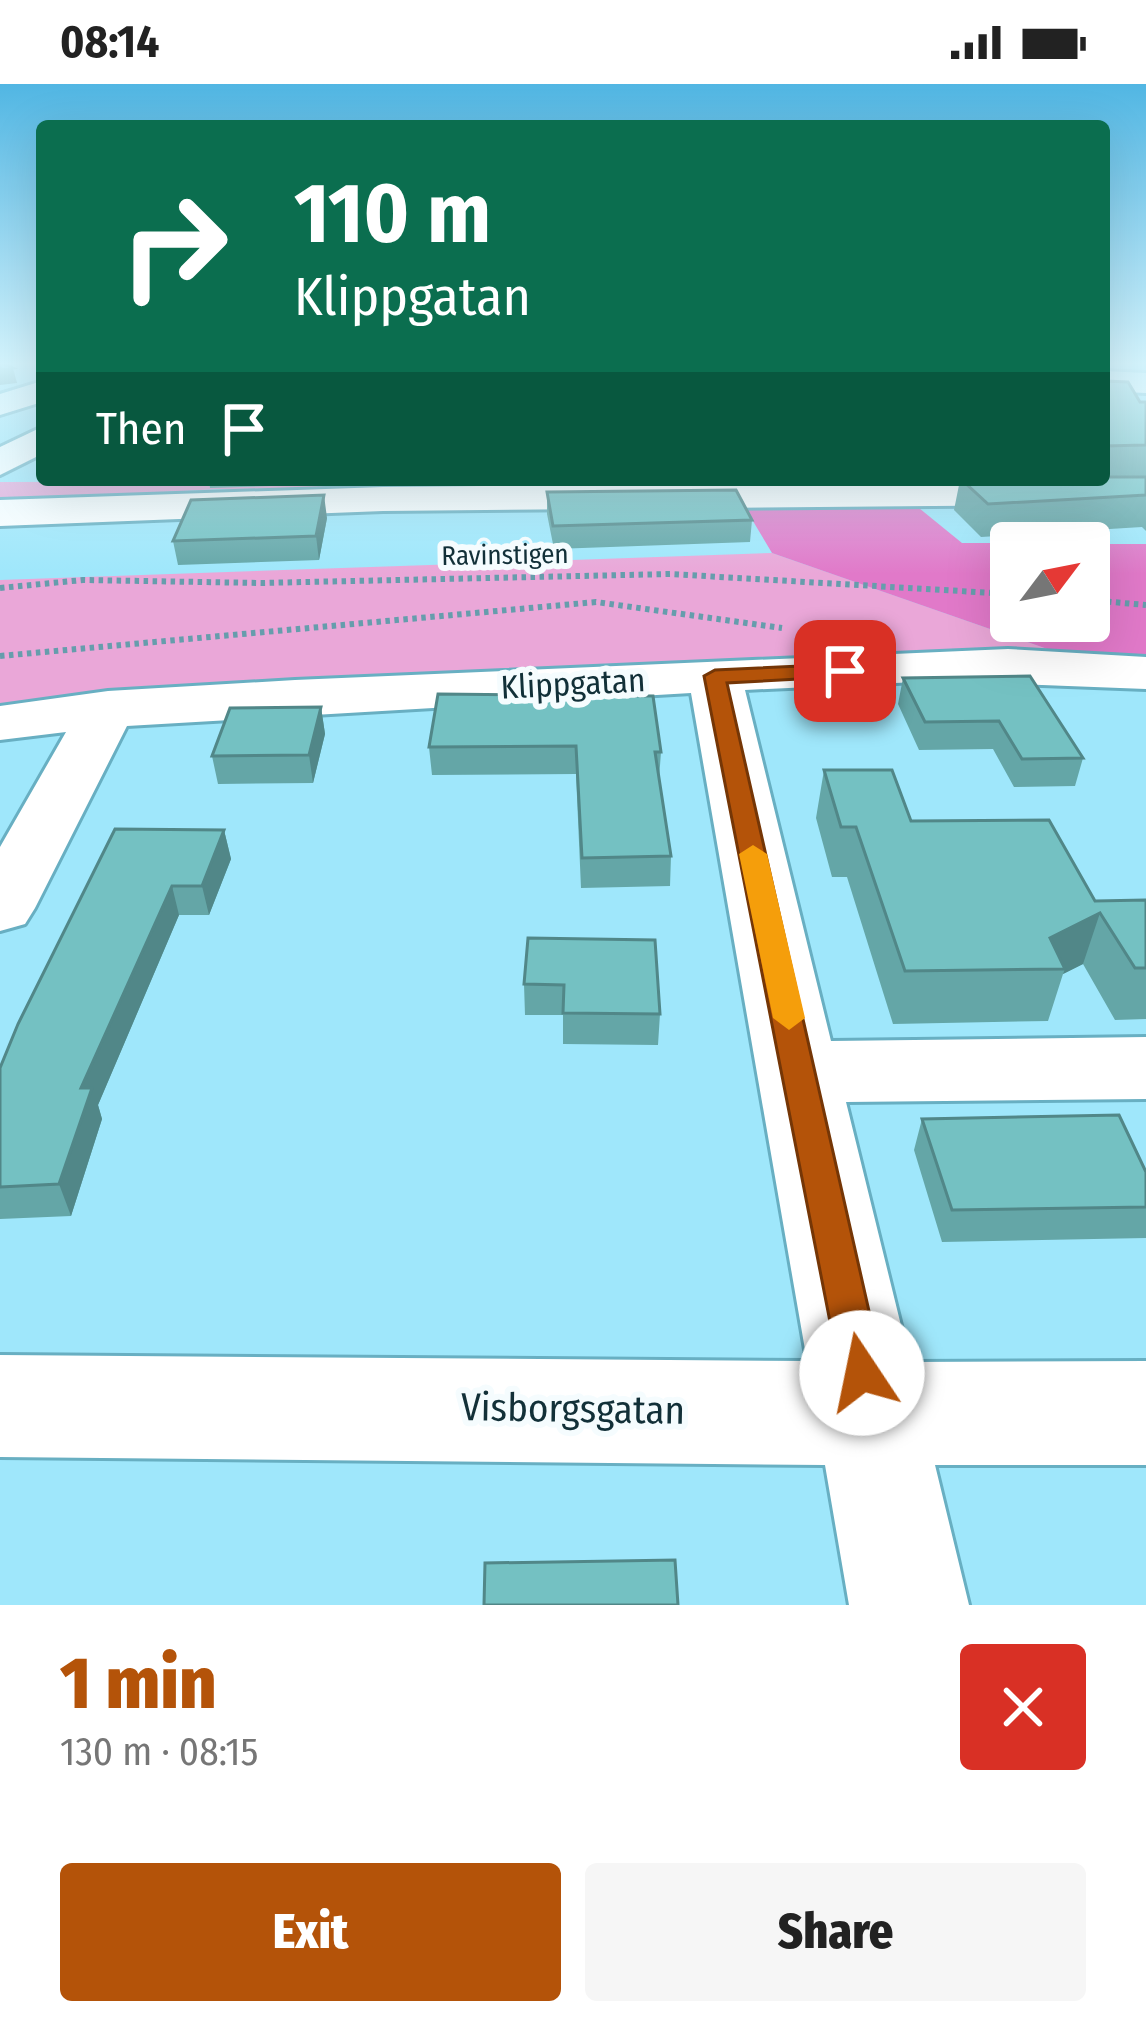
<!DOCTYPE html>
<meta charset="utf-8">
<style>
body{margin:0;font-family:"Fira Sans Condensed",sans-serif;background:#f6f6f6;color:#222;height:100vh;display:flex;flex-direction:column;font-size:45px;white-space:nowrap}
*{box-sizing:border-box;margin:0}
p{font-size:39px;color:#767676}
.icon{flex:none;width:66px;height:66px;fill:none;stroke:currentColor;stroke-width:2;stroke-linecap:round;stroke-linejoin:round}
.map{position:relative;height:1521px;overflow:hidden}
.details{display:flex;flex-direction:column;background:#fff;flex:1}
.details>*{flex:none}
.hud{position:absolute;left:36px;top:36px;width:1074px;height:366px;border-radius:12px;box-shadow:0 12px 48px #0002;background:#0b6e4f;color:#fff;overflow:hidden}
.needle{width:78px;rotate:58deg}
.buttons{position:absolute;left:990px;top:438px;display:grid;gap:24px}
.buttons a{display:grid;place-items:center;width:120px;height:120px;border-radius:12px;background:#fff;box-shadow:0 12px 48px #0002;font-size:60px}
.pin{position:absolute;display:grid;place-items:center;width:102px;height:102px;color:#fff;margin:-51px;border-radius:24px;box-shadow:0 6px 18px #0006}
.me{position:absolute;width:132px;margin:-66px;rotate:349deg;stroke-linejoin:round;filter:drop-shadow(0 0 9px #0008)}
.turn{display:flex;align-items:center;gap:42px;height:252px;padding:0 60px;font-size:54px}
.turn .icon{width:156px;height:156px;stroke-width:2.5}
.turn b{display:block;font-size:84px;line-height:102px}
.then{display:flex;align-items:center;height:114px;padding:0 60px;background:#0003;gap:24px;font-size:45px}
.round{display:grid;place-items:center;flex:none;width:126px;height:126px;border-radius:12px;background:#f6f6f6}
.summary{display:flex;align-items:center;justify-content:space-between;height:204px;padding:0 60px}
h1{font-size:72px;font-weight:800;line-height:90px;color:#b45309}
.cta{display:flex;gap:24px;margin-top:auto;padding:24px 60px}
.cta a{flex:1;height:138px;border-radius:12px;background:#b45309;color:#fff;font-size:48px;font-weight:800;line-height:138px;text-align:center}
.cta a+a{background:#f6f6f6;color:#222}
.status{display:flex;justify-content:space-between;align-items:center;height:84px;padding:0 60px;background:#fff;direction:ltr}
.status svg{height:33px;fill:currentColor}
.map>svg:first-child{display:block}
.green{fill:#eaa7d8}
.forest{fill:#e179c9}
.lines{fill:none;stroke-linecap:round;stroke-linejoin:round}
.minor-casing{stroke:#68afc2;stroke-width:6}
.path{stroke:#669dac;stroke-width:6;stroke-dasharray:4.5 4.5;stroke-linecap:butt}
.minor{fill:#fff;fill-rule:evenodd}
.wall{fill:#64a6a7}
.shaded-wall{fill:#518788}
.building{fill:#74c1c2;stroke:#518788;stroke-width:3}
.route{fill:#b45309;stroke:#753606;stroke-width:3}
.slow{fill:#f59e0b}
.labels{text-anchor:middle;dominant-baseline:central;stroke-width:12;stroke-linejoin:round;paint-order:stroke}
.far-street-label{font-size:27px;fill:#123038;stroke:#f5fcfe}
.street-label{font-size:33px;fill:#123038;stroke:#f5fcfe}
.near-street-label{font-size:39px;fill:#123038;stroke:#f5fcfe}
</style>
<div class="status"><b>08:14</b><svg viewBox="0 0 49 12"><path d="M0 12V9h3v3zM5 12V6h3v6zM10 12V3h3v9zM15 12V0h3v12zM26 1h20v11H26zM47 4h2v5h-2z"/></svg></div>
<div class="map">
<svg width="1146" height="1521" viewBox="0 0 1146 1521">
<rect width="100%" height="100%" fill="#9fe7fb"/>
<!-- green -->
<path class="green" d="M824,396L827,400L219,405L0,417V398Z
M772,469L1073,574L0,624V496Z"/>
<!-- forest -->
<path class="forest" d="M903,411L962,459H1011V537H1089V460H1146V581L1073,574L772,469L738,412Z"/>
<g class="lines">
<defs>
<path id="minor" d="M1104,287L1146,289V309L1104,307Z
M42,297V318L0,331V310Z
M42,343V370L0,391V363Z
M1146,396V420L383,427L0,442V416L383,403Z
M1008,565L1146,573V605L938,597L745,606L831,957L1146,953V1015L846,1018L910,1278L1146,1277V1381H935L969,1521H849L825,1381L0,1373V1271L807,1277L691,609L127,642L35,824L25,840L0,847V763L66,648L0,656V622L108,607L295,596Z"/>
</defs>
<!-- minor casing -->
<use href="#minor" class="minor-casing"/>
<!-- path -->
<path class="path" d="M0,504L83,496L261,499L670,490L1011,510
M1089,516L1146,521
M0,572L596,518L782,544"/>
<!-- minor -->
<use href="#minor" class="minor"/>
</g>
<!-- wall -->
<path class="wall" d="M1104,297L1140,318H1146V392H1104Z
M1146,393V447L1142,443L981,453L954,426L960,396H1104Z
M209,396H334V400L210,404Z
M540,396H655L541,397Z
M547,408L752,436L750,458L554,465L547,430Z
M327,434L319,476L178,481L173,457Z
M903,594L1083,674L1075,702L1014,703L993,665L919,666L898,620Z
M438,610L661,668L659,695L671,772L670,802L581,804L576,690L432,691L429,663Z
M321,623L325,650L313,699L218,700L212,672Z
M824,686L911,737L1095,817L1146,816V935L1115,936L1083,880L1063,890L1048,937L893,940L847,793H832L816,734Z
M224,746L231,775L209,831H179L98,1021L102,1035L71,1132L0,1135V984Z
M528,854L660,930L658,961L563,960V931H525L524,900Z
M922,1035L1146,1088V1154L942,1158L914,1066Z"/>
<!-- shaded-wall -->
<path class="shaded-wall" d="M13,284L17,299L0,301V286Z
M324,411L327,434L319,476L316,452Z
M321,623L325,650L313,699L309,671Z
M224,746L231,775L209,831L202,802Z
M172,802L179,831L98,1021L102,1035L71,1132L59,1100L81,1004Z
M1100,829L1083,880L1063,890L1065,885L1050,854Z"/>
<!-- building -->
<path class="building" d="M0,278L13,284L0,286Z
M1104,297L1128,298L1140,318H1146V361L1104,362Z
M1104,393H1146V411L988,420L962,396H1104Z
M736,406L752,436L553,442L547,408Z
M324,411L316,452L173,457L191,416Z
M1030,592L1083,674L1022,675L999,637L925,638L903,594Z
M438,610L653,612L661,668H655L671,772L582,774L576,662L429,663Z
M321,623L309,671L212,672L230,624Z
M824,686H892L911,737L1049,736L1095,817L1146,816V884H1135L1100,829L1050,854L1065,885L905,887L856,743H841Z
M115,745L224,746L202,802H172L81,1004H92L59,1100L0,1103V984L18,940Z
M528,854L655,856L660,930L563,929L564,901L524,900Z
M1119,1031L1146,1088V1123L952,1126L922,1035Z
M675,1476L678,1521H484L485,1479Z"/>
<!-- sky -->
<linearGradient id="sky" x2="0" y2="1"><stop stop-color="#51b6e3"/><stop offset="0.57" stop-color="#d4f4fd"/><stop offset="1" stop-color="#d4f4fd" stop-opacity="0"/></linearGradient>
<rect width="1146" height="490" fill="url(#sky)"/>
<!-- route -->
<path class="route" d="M845,580L853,582V592L727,599L883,1289L877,1303L862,1309L847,1303L840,1289L704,592L715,586Z"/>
<!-- slow -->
<path class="slow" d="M753,761L767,770L805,934L789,946L773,934L739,770Z"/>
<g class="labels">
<!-- far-street labels -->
<g class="far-street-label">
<text transform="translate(505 471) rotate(-1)">Ravinstigen</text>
</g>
<!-- street labels -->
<g class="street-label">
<text transform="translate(573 600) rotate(-3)">Klippgatan</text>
</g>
<!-- near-street labels -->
<g class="near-street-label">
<text transform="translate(573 1325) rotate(1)">Visborgsgatan</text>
</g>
</g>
</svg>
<div class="buttons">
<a><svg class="needle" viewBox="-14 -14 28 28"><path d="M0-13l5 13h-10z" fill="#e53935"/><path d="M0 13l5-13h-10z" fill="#767676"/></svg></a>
</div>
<div class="pin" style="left:845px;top:587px;background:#d93025"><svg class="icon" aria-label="arrive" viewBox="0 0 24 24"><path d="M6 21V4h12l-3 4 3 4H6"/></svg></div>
<svg class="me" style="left:862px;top:1289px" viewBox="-20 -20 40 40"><circle r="19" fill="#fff"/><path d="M0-13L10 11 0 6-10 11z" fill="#b45309"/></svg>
<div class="hud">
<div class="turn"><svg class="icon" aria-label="right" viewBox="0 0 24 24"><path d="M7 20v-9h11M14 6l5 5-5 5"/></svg><div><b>110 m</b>Klippgatan</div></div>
<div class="then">Then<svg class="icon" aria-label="arrive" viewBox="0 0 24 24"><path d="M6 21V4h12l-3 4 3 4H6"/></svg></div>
</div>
</div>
<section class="details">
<div class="summary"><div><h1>1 min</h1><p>130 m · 08:15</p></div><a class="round" style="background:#d93025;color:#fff"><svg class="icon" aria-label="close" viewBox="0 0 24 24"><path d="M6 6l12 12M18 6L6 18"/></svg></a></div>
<div class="cta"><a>Exit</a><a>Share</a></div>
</section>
